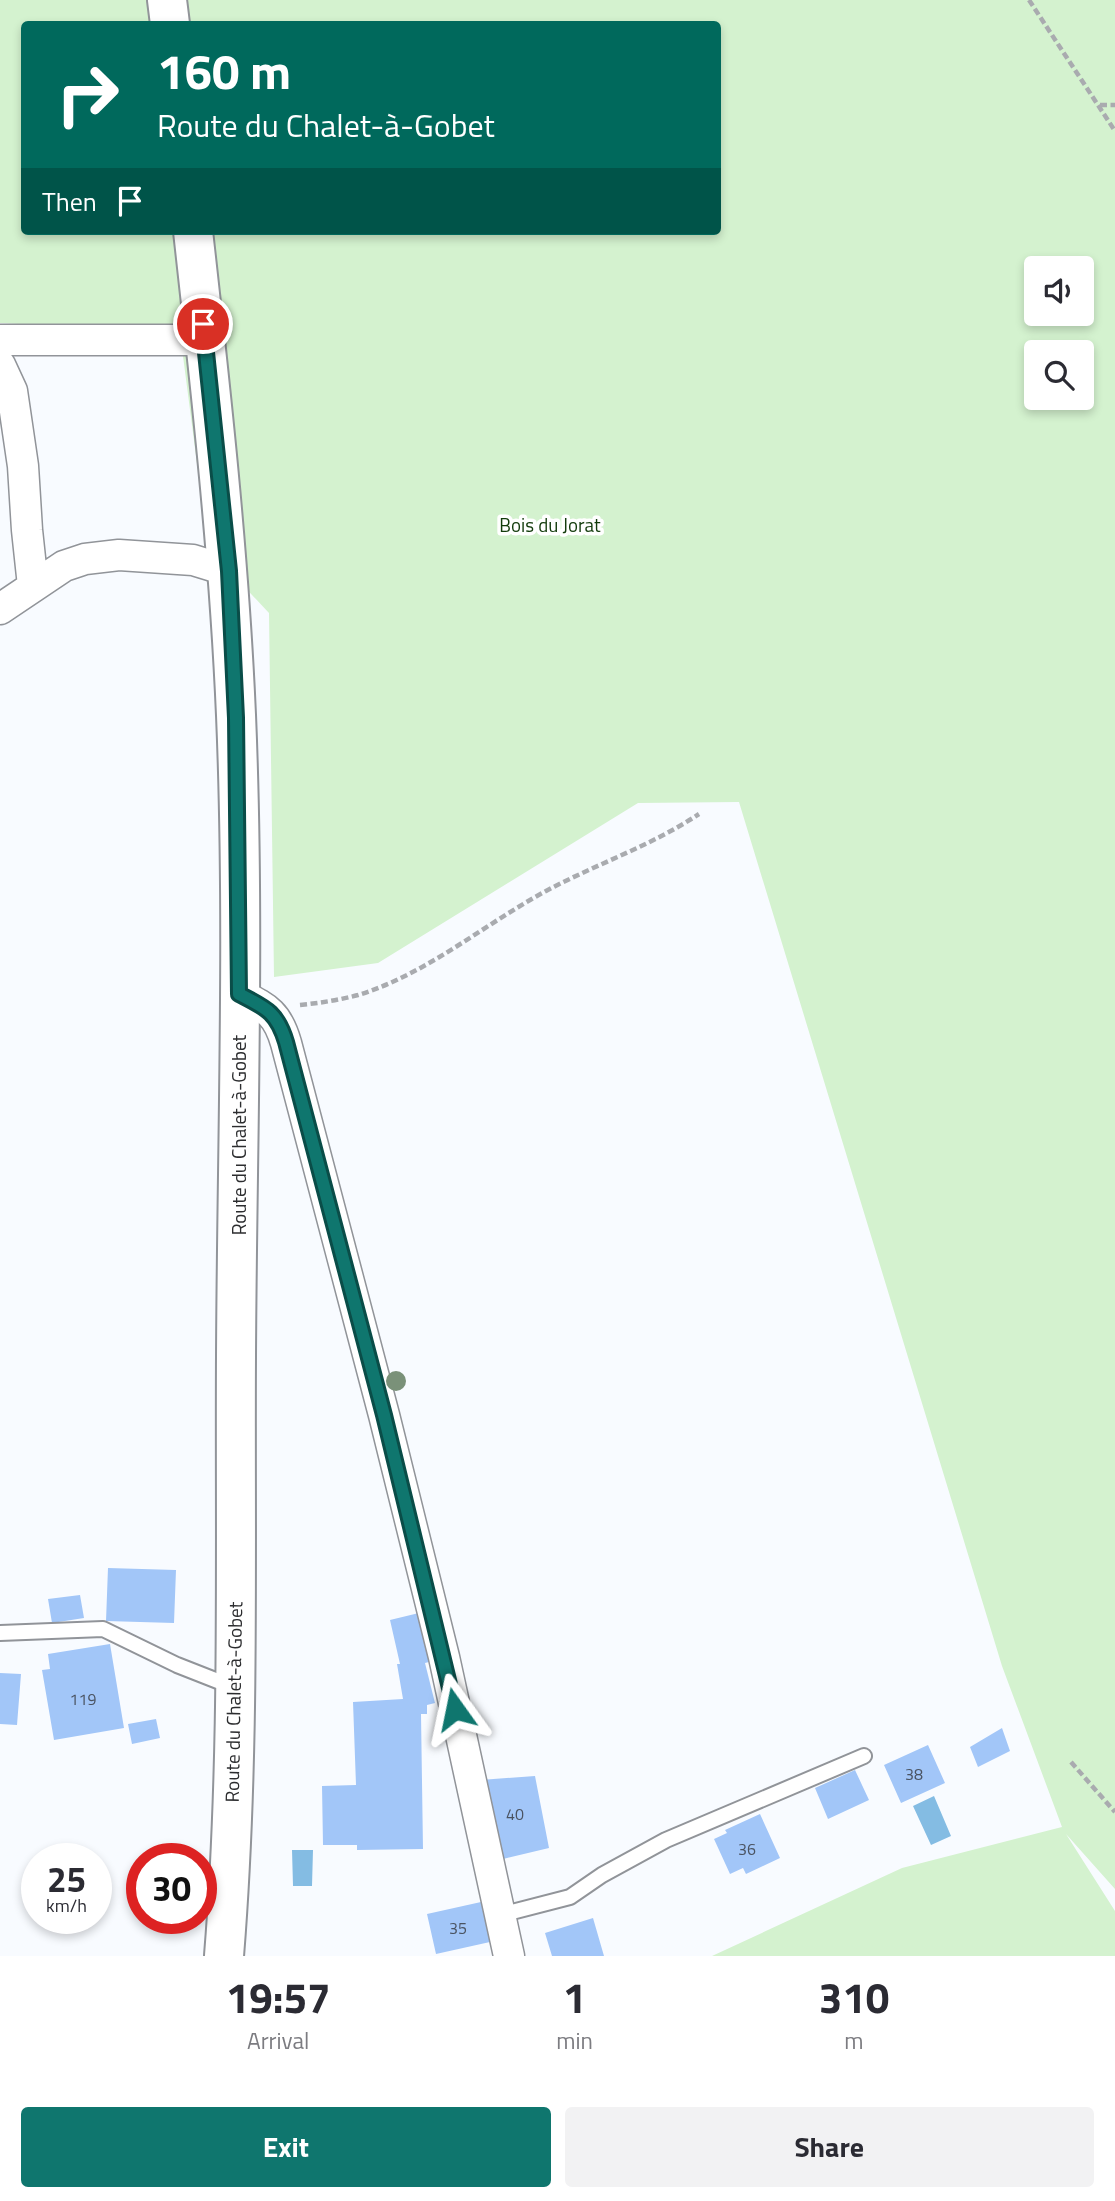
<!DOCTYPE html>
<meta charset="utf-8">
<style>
body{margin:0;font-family:"Titillium Web",sans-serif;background:#f2f2f3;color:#2b2b33;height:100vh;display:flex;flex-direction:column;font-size:26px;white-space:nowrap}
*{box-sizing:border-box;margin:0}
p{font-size:23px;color:#7c7c81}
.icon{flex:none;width:38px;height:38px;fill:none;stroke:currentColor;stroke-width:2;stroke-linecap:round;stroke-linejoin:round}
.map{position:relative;height:1956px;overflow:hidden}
.details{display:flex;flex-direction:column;background:#fff;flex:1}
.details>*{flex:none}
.hud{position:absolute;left:21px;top:21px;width:700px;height:214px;border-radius:7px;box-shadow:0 4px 10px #0003;background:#00695c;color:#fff;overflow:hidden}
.fabs{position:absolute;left:1024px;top:256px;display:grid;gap:14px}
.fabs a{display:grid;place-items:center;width:70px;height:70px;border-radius:7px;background:#fff;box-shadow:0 4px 10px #0003;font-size:35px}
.speed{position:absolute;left:21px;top:1843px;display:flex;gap:14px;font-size:35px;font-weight:700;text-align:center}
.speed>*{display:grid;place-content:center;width:91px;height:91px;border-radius:50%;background:#fff;box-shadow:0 4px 10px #0003;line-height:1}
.speed small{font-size:18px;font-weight:400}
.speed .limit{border:10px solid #d22;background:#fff;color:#111}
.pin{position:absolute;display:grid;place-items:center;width:60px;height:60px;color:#fff;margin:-30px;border:4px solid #fff;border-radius:50%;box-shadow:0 2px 7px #0007}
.me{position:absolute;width:77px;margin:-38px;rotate:348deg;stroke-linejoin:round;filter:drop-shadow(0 0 5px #0008)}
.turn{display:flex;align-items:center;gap:24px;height:147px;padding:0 21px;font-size:32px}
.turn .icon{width:91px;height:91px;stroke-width:2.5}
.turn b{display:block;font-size:49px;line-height:60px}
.then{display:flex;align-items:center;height:66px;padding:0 21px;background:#0003;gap:14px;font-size:26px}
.eta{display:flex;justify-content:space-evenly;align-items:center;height:119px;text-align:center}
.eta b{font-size:42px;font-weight:700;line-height:49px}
.cta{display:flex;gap:14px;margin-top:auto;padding:14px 21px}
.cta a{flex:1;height:80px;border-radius:7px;background:#0f766e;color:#fff;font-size:28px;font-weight:700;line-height:80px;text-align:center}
.cta a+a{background:#f2f2f3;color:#2b2b33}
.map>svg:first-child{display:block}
.green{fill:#d4f2cf;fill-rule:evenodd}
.water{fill:#84bce3}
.building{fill:#a2c6f8}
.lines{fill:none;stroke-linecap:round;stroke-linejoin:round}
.service-casing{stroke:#919499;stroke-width:18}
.minor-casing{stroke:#919499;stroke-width:33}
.secondary-casing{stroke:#919499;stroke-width:42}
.path{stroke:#a9abaf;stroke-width:4.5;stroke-dasharray:7 3.5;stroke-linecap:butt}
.service{stroke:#fff;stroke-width:14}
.minor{stroke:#fff;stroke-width:30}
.secondary{stroke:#fff;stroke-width:38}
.tree{fill:#7a9179}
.route-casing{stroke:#0a4d48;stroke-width:18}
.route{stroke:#0f766e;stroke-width:12}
.labels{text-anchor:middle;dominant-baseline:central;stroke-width:7;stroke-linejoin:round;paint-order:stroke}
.number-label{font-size:16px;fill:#4a5361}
.park-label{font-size:19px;fill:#123b0b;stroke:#fff}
.street-label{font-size:19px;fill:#2c2d2f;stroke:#fff}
</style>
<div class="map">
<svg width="1115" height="1956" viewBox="0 0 1115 1956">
<rect width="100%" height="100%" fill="#f8fbff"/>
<!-- green -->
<path class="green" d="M0,0H1115V1889L1066,1834L1115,1911V1956H712L902,1868L1062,1827L1002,1666L739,802L638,803L378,963L274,977L269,613L208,548L180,333L0,323ZM24,24H718V231H24ZM1036,268H1082V313H1036ZM1036,352H1082V397H1036Z"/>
<!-- water -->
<path class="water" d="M934,1796L951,1836L931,1845L913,1806Z
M292,1850H313L312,1886H293Z"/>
<!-- building -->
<path class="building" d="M108,1568L176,1570L174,1623L106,1621Z
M80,1595L84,1618L52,1623L48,1599Z
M423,1612L433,1661L425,1663L435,1703L427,1705V1714H421L423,1849L357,1850V1845H323L322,1786L356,1785L353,1702L403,1699L397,1664H400L390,1620Z
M110,1644L124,1728L54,1740L42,1670L50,1669L48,1654Z
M0,1673L21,1674L17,1725L0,1724Z
M156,1719L160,1738L132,1744L128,1724Z
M1002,1728L1010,1751L978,1767L970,1747Z
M928,1745L945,1783L901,1803L884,1765Z
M855,1770L869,1800L828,1819L815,1788Z
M535,1776L549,1848L499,1860L480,1780Z
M760,1814L780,1858L746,1874L743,1868L730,1874L714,1839L727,1833L725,1830Z
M481,1902L490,1942L436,1954L427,1914Z
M593,1918L604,1956H552L545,1933Z"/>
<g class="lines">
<defs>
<path id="service" d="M0,1633L103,1629L177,1665L233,1687
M500,1915L570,1897L602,1875L666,1840L864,1756"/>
<path id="minor" d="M0,340H205
M0,365L12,391L23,466L27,530L33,586
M0,609L64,566L85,559L119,555L193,560L229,571
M239,994C266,1008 277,1012 286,1043L384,1415L444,1657L509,1956"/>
<path id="secondary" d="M167,0L170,24
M193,231C211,392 229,553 236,715C245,929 237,1144 236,1357C235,1557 240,1757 224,1956"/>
</defs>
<!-- service casing -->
<use href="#service" class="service-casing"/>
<!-- minor casing -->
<use href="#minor" class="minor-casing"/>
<!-- secondary casing -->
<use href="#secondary" class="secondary-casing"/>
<!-- path -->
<path class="path" d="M1029,0L1115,131
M1100,105H1115
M300,1005C320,1003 339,1000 358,995C427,974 483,925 546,891C596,864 651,846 699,814
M1071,1762L1115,1812"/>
<!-- service -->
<use href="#service" class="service"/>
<!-- minor -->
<use href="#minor" class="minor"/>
<!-- secondary -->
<use href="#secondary" class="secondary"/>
</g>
<!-- trees -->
<circle class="tree" cx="396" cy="1381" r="10"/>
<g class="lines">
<defs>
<path id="route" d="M203,324L229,571L236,718L239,994C266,1008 277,1012 286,1042L384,1415L455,1709"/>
</defs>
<!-- route casing -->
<use href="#route" class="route-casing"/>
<!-- route -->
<use href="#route" class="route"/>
</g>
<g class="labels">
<!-- number labels -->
<g class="number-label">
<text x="83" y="1699">119</text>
<text x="914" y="1774">38</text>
<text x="515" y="1814">40</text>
<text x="747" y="1849">36</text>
<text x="458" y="1928">35</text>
</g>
<!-- park labels -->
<g class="park-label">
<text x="550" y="524">Bois du Jorat</text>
</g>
<!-- street labels -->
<g class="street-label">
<text transform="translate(238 1135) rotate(-90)">Route du Chalet-à-Gobet</text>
<text transform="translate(233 1702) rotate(-89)">Route du Chalet-à-Gobet</text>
</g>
</g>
</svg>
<div class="fabs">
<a><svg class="icon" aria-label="sound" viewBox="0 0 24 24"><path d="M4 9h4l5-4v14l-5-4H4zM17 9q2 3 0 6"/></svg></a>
<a><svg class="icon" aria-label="search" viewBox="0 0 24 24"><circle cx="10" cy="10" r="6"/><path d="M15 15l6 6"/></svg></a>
</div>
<div class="speed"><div>25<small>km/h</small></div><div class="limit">30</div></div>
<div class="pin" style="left:203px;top:324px;background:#d93025"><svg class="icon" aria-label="arrive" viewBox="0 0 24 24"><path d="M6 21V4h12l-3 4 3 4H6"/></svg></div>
<svg class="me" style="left:455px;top:1709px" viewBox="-20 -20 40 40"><path d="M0-17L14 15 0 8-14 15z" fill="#0f766e" stroke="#fff" stroke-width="4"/></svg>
<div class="hud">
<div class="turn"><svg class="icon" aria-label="right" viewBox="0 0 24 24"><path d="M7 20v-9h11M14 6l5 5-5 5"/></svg><div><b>160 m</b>Route du Chalet-à-Gobet</div></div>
<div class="then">Then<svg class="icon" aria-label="arrive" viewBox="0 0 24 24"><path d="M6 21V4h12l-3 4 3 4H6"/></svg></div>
</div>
</div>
<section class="details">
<div class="eta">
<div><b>19:57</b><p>Arrival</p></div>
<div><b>1</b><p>min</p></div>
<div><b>310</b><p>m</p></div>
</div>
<div class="cta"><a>Exit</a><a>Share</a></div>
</section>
